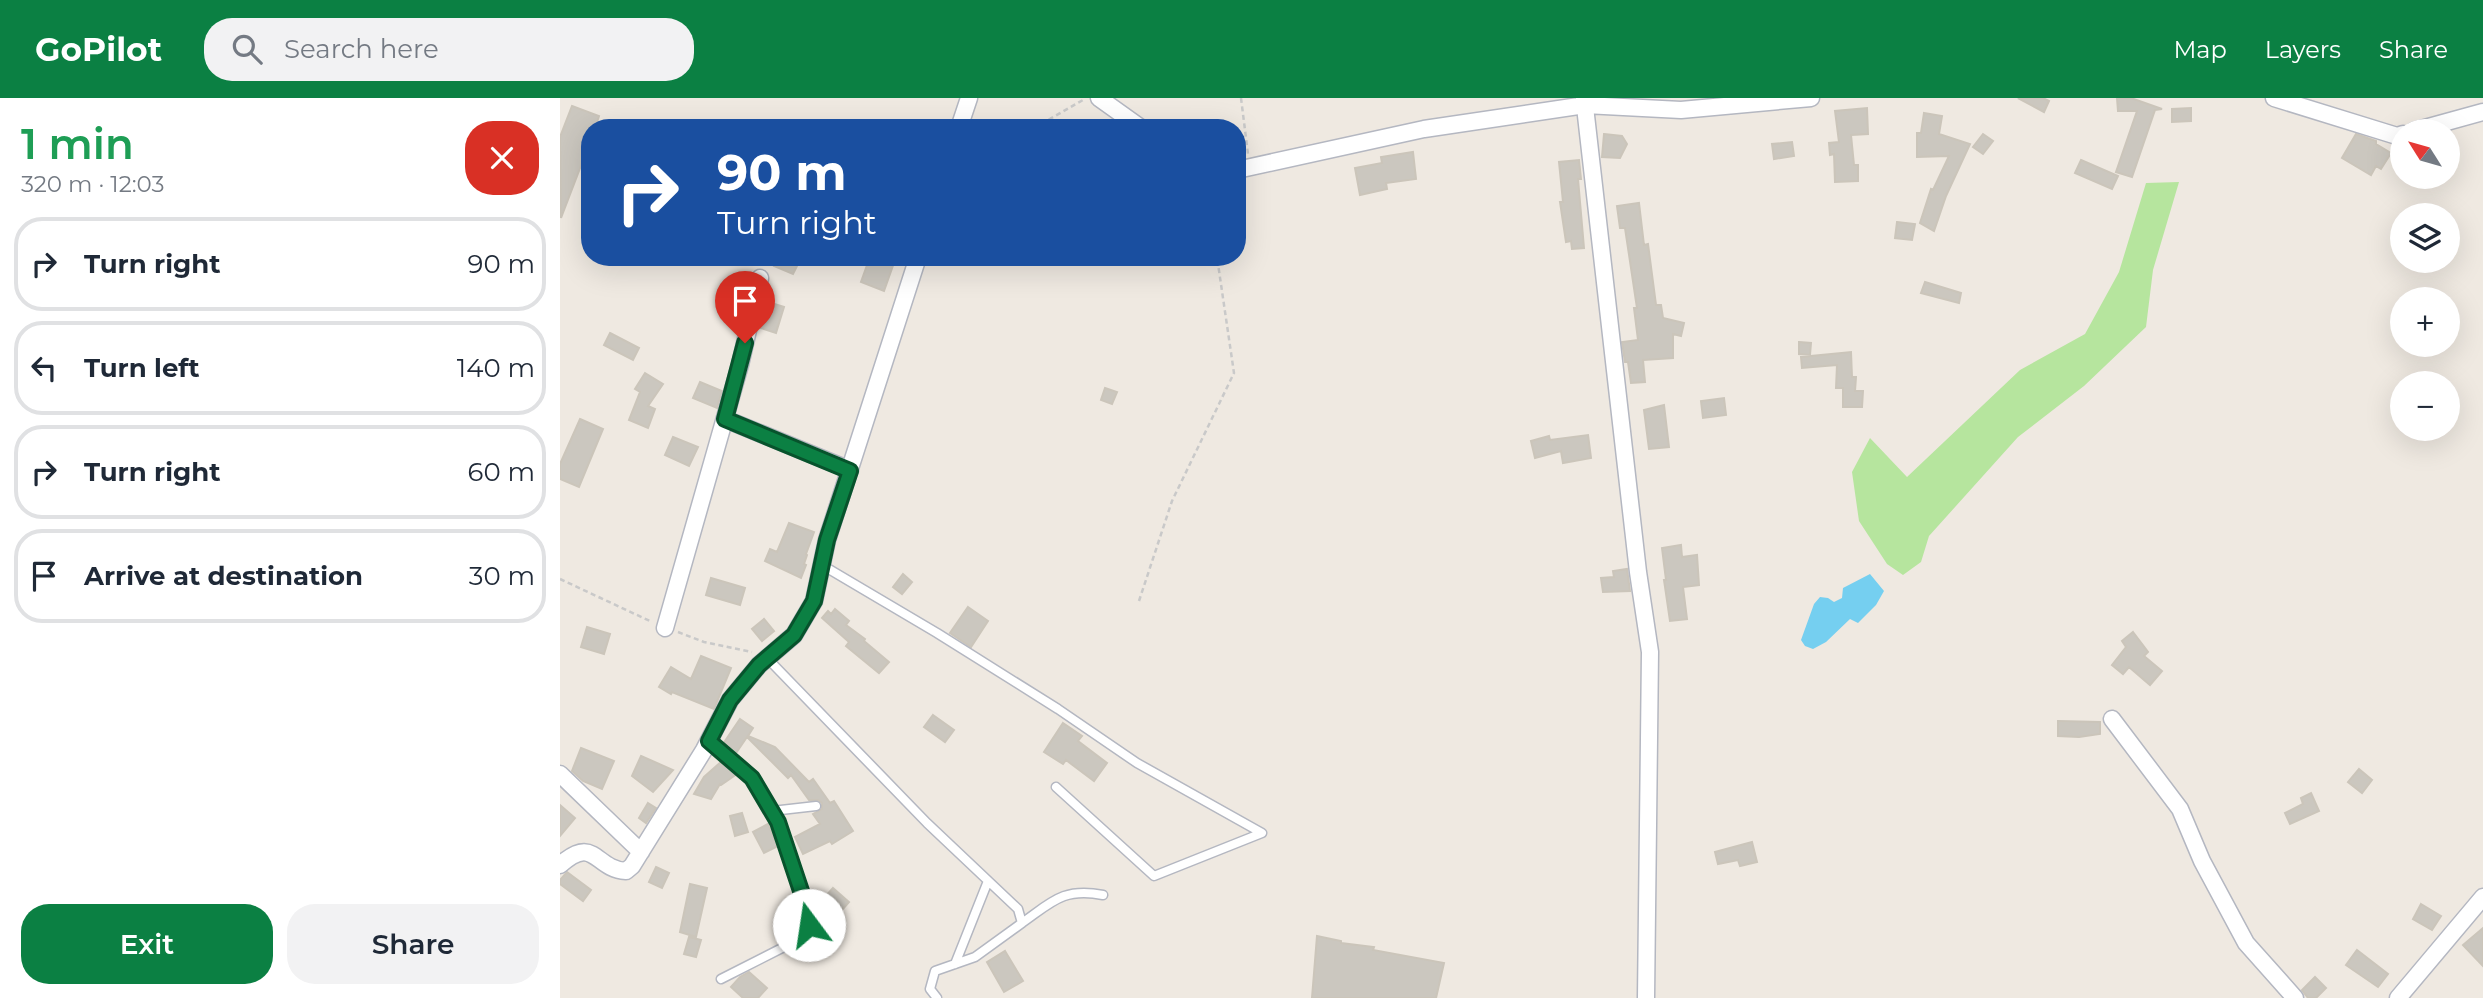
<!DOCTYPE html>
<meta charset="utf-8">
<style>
body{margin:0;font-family:Montserrat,sans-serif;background:#f2f2f3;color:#1f2937;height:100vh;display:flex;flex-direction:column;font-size:26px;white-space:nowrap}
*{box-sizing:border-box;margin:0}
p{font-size:23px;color:#747a83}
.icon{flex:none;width:38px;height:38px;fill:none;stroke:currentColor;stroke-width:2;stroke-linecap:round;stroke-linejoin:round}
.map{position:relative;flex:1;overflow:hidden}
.panel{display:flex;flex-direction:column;background:#fff;width:560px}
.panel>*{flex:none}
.banner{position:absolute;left:21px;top:21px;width:665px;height:147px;border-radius:28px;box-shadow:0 7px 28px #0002;background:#1a4fa0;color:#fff;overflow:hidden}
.needle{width:46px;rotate:307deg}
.tools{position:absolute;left:1830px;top:21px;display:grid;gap:14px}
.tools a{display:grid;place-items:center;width:70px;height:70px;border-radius:50%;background:#fff;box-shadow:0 7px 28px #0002;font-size:35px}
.pin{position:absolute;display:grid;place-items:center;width:60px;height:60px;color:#fff;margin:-72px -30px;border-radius:50% 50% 50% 0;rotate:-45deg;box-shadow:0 0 7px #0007}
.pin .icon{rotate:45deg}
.me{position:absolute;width:77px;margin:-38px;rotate:346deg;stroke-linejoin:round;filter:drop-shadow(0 0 5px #0008)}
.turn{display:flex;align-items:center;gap:24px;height:147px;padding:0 21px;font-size:32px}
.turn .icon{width:91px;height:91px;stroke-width:2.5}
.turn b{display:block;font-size:49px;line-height:60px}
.round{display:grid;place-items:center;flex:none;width:74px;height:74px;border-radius:28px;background:#f2f2f3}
.head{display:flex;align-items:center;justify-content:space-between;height:119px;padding:0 21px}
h1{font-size:42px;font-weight:600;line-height:52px;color:#1e9e55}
.button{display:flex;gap:14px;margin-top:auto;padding:14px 21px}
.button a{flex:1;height:80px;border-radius:28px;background:#0b8043;color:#fff;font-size:28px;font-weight:600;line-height:80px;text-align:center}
.button a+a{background:#f2f2f3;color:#1f2937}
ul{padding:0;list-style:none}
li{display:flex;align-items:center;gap:21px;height:94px;margin:0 14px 10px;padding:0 7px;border:4px solid #e0e1e3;border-radius:28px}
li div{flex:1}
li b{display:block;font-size:26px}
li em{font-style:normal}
header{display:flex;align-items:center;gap:42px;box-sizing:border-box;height:98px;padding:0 35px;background:#0b8043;color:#fff}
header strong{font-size:33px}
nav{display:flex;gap:38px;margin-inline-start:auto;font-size:24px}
.search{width:490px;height:63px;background:#f2f2f3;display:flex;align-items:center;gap:18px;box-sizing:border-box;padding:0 24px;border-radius:28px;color:#747a83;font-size:26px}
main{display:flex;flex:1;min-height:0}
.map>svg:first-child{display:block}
.green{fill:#b6e59e}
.water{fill:#75cff0}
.building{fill:#cbc7bf;stroke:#cbc5ba;stroke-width:2}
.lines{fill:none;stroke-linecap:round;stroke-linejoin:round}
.lane-casing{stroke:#b4b7c1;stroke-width:11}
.street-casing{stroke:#b4b7c1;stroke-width:19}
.path{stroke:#c9c9c9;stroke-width:2.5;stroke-dasharray:5 3.5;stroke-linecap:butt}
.lane{stroke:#fff;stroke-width:8}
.street{stroke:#fff;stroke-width:16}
.route-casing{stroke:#07532c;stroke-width:18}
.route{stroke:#0b8043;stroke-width:12}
</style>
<header>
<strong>GoPilot</strong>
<div class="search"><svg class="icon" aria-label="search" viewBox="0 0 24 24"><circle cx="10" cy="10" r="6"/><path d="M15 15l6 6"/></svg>Search here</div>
<nav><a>Map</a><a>Layers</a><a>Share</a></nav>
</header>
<main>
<section class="panel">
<div class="head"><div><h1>1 min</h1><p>320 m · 12:03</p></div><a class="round" style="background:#d93025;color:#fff"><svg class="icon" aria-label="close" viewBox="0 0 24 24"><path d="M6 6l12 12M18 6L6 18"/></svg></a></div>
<ul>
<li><svg class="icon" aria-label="right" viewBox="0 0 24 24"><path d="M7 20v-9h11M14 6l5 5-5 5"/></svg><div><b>Turn right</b></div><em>90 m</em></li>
<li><svg class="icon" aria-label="left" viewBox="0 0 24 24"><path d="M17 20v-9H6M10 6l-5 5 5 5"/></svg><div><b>Turn left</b></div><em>140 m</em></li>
<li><svg class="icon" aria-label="right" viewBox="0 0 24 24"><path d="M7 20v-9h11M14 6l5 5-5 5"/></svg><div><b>Turn right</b></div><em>60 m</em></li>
<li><svg class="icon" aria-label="arrive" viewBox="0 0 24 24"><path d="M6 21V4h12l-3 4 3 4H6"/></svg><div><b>Arrive at destination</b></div><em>30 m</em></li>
</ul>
<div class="button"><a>Exit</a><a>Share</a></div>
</section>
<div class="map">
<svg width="1923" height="900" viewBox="0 0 1923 900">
<rect width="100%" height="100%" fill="#efe9e1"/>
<!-- green -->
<path class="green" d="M1619,84L1593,172L1586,229L1524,288L1458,339L1369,438L1361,464L1343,477L1327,466L1299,423L1292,374L1310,340L1347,379L1460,272L1525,236L1559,174L1586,85Z"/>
<!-- water -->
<path class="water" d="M1310,476L1324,493L1316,507L1298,525L1290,521L1266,544L1253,551L1245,548L1241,542L1254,506L1260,499L1268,500L1274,504L1282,500L1283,490Z"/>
<!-- building -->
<path class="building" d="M1458,0H1483L1489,3L1484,14Z
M1557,0H1571L1602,11L1595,12L1572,79L1556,74L1577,13H1558Z
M12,8L39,18L35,30H30V44L1,120L0,39Z
M1307,10L1308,36L1291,37L1294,67H1298V83L1275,84L1274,56L1270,57L1269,45L1279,44L1275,13Z
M1631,10V23L1612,24V11Z
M1364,15L1382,18L1379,36L1410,46L1386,98L1374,133L1360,125L1371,91L1373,92L1389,58L1357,59V35H1361Z
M1044,36L1062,38L1067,46L1060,60L1042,59Z
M1423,36L1433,43L1423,56L1413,49Z
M1796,36L1816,43V46L1831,55L1821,71L1816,68L1811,77L1782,60Z
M1232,44L1234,58L1214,61L1212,46Z
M853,54L856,81L826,85L827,91L800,97L795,70L822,65L821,59Z
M1019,62L1021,81H1018L1024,150L1012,151L1011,143L1006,144L1000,104H1003L999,64Z
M1521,62L1558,78L1552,91L1515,75Z
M1079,105L1084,147L1088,146L1096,207H1101L1103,220L1124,225L1121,238L1113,236V260L1083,262L1085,284L1071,285L1068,264H1065L1062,244L1078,242L1074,210H1077L1065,130H1060L1057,108Z
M1337,124L1355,126L1352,142L1335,140Z
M218,159H228L239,164L233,176L214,168Z
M310,159H336L324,193L301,184Z
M1365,184L1401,195L1399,205L1361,195Z
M208,204L224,209L216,235L201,230Z
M50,235L79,250L73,262L44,247Z
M1239,244L1251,245L1250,257L1239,256Z
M1291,254L1292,279H1296L1295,293H1303L1302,309H1283V290H1276L1277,267L1242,270L1241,259Z
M85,275L103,286L88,308L95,311L88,330L69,322L80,294L75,291Z
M140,284L162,293L157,310L133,300Z
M545,290L557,294L552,306L541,302Z
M1164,300L1166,317L1143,320L1141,303Z
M1104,307L1109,349L1089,351L1084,312Z
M20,321L43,331L19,389L0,381V366Z
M1028,337L1031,360L1003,365L1001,353L975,360L971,343L989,338L990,342Z
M113,339L138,349L129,368L105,357Z
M229,425L254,434L246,456L247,457L244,466L246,467L241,480L205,463L210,451L217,454Z
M1121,447L1122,459L1137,457L1139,487L1123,489L1127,521L1110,523L1104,482H1106L1102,450Z
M1067,471L1070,493L1043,494L1041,480L1054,479L1053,473Z
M343,476L352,484L342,496L333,489Z
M151,480L185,490L180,507L146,497Z
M408,509L428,523L411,549L390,535Z
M275,511L289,523L286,527L305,541L304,543L329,564L319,575L286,548L289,544L262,520L268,513L271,516Z
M204,521L214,533L202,543L192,531Z
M27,529L50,536L44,556L21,549Z
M1573,534L1588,554L1584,558L1602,573L1590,587L1569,569L1563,576L1552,567L1566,549L1562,543Z
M141,558L171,570L154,611L112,594L111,596L99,589L111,569L131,581Z
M373,617L394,632L385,644L364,629Z
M180,621L193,630L188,638L215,649L249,684L253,681L270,705L274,703L293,733L272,746L270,743L243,756L235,739L260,726L253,716L262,711V705L258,702H249L231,677L228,680L187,639L176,655L163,646Z
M1498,623L1540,624V636L1519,639L1498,638Z
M503,625L522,638L518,643L547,665L534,683L506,662L503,666L484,654Z
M21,650L54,663L42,691L23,683L12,673Z
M81,658L113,672L93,694L72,678Z
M162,663L177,676L161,687L160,686L151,701L134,696L144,679Z
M1799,671L1812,682L1802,695L1788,684Z
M1751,695L1759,713L1730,726L1725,715L1743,706L1741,700Z
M88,705L96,710L86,725L79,720Z
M0,707L15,720L0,738Z
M182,715L188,734L175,738L170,718Z
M208,726L218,748L204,755L193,734Z
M1192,744L1197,764L1180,768L1178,762L1158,766L1155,754Z
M96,769L109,775L102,790L89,784Z
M7,774L31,792L23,803L0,786V782Z
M130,786L147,790L136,839L120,834Z
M273,790L289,804L273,822L257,808Z
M1861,806L1881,818L1872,832L1853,821Z
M1923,830V868L1903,847Z
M757,838L781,843V845L814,849L813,852L884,865L876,900H752Z
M129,839L141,842L136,859L124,856Z
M1797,852L1828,876L1818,889L1786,867Z
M445,853L463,883L444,894L427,864Z
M189,874L207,890L198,900H183L171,889L180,879Z
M1755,879L1766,890L1756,900H1748L1742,892Z"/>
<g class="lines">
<defs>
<path id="lane" d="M262,467L377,535L498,611L577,665L702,735L594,778L496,689
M207,560L367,725L458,811L462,825L415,859L375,873L370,891L377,900
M149,643L192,680L218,724L249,817V827L226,848L161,881
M212,713L256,708
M459,827C491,805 502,789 543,797
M395,866L428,783"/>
<path id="street" d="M539,0L581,30
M1024,0L1078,474L1090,554L1086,900
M1714,0L1837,38L1843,36
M399,30L409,0
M1854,33L1923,14
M677,72L864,31L1025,7L1121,12L1251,0
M165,321L290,372
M105,530L180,267L200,180
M1552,621L1620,711L1642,763L1686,845L1735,900
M0,676L81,754
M0,767C35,736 34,771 66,773L72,768L144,652L170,602L199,567L234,537L254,503L267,442L358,159
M1838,900L1923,799"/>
</defs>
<!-- lane casing -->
<use href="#lane" class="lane-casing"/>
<!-- street casing -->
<use href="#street" class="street-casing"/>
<!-- path -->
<path class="path" d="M681,0L688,56
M474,30L523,2
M0,481L92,524
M579,503L612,403L674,275L657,159
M118,534L144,544L192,554"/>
<!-- lane -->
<use href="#lane" class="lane"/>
<!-- street -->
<use href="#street" class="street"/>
</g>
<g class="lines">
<defs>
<path id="route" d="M185,245L165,321L290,373L267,442L254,503L234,537L199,567L170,602L149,643L192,680L218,724L249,817V827"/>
</defs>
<!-- route casing -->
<use href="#route" class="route-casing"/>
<!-- route -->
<use href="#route" class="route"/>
</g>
</svg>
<div class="tools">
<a><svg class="needle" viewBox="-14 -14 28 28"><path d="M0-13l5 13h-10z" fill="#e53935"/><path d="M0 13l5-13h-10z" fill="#747a83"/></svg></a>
<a><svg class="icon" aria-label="layers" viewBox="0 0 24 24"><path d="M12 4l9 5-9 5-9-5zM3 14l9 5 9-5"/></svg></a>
<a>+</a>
<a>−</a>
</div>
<div class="pin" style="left:185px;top:245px;background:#d93025"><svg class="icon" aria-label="arrive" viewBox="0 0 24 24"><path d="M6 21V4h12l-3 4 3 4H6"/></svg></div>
<svg class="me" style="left:249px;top:827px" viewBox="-20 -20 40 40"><circle r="19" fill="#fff"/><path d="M0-13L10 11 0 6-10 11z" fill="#0b8043"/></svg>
<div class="banner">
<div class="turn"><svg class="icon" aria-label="right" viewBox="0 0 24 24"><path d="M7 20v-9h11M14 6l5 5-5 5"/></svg><div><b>90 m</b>Turn right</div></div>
</div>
</div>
</main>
